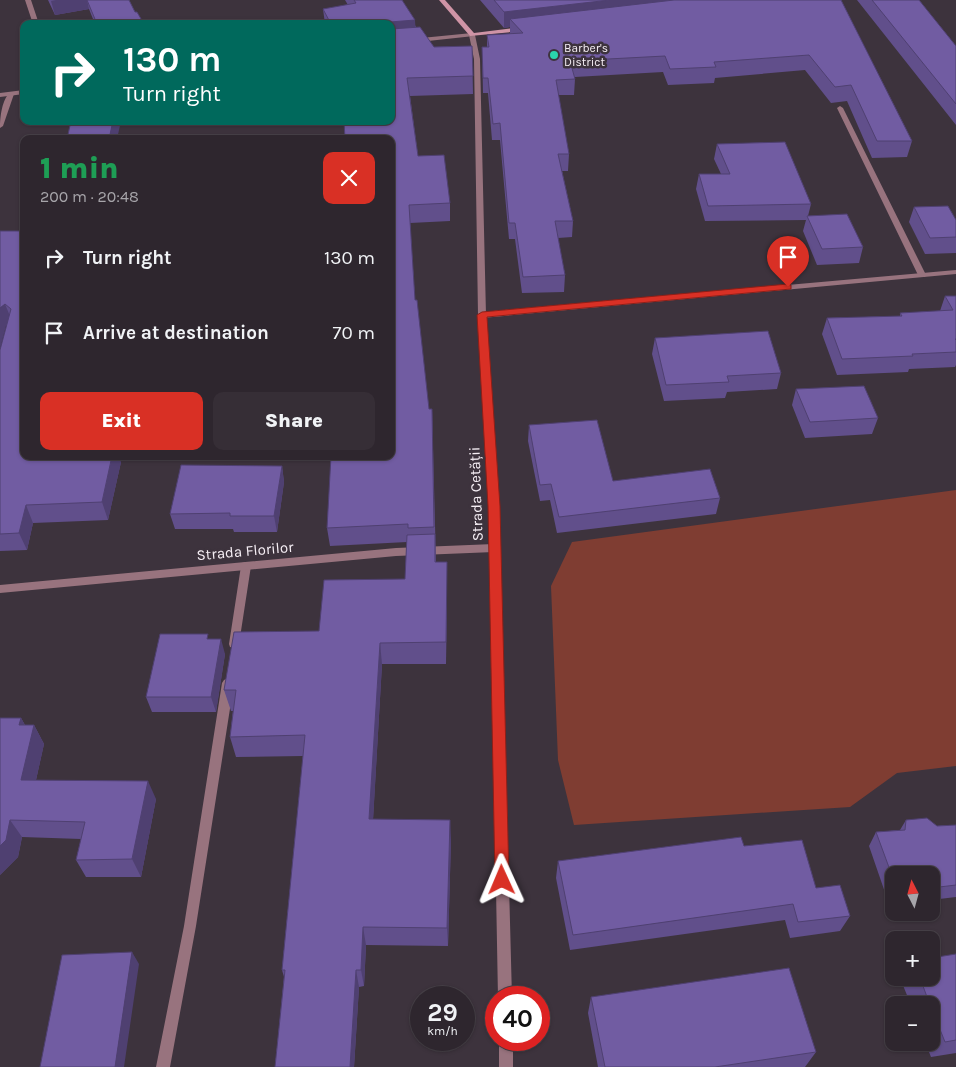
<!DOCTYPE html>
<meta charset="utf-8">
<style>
body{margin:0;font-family:Karla,sans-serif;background:#362e36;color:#f1f3f6;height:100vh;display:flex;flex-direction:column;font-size:19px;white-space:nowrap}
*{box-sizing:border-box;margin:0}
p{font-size:16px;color:#a7a5aa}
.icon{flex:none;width:28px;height:28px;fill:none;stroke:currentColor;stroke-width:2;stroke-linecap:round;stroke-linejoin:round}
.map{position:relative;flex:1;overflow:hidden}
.sheet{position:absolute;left:20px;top:135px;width:375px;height:325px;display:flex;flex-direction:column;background:#2e262e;border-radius:10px;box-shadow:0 1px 4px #0004,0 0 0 1px #49434a}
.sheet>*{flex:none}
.hud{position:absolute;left:20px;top:20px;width:375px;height:105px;border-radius:10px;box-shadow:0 1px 4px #0004,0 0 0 1px #49434a;background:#00695c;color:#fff;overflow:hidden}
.needle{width:32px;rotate:354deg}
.buttons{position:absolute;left:885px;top:866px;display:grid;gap:10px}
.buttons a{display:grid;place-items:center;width:55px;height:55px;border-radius:10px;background:#2e262e;box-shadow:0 1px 4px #0004,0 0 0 1px #49434a;font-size:25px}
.speed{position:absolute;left:410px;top:986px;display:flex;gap:10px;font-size:25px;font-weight:700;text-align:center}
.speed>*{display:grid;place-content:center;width:65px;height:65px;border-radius:50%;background:#2e262e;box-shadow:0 1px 4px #0004,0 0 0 1px #49434a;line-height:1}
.speed small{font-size:12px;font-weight:400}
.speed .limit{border:8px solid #d22;background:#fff;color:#111}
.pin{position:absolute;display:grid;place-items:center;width:42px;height:42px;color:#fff;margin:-51px -21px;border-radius:50% 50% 50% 0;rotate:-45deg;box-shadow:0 0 5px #0007}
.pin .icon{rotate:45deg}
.me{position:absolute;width:55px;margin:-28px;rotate:359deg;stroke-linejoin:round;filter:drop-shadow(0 0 4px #0008)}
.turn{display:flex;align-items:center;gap:18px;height:105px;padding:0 20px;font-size:22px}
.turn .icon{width:65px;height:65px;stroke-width:2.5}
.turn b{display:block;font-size:35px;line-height:42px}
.round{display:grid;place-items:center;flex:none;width:52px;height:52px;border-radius:10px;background:#362e36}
.head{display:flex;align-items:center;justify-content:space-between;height:85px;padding:0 20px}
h1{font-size:30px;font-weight:800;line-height:38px;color:#1e9e55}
.button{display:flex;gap:10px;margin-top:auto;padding:10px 20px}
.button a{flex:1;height:58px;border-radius:10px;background:#d93025;color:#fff;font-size:20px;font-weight:800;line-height:58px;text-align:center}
.button a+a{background:#362e36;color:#f1f3f6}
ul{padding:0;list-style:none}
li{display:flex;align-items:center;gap:15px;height:75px;padding:0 20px}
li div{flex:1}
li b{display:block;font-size:19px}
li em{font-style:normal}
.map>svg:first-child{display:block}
.green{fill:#7f3d32}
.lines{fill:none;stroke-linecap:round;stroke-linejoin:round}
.service{fill:#98737e;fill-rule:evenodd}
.minor{fill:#98737e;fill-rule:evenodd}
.tertiary{fill:#98737e;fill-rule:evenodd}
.secondary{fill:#cf94a6;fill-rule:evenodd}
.wall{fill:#614f8b}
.shaded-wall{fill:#4f4071}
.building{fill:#715ca2;stroke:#4f4071}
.route{fill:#d93025;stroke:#8d1f18}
.poi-dot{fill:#2ad5ac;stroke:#3d333d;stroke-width:2}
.labels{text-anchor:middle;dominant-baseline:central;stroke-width:5;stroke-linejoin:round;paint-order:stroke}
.far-poi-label{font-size:12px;fill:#f6eff5;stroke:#3d333d;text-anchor:start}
.street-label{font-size:15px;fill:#f6eff5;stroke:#3d333d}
</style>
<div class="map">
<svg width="956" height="1067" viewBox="0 0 956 1067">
<rect width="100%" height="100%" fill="#3d333d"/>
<!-- green -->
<path class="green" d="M956,490V766L897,773L850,807L574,825L558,760L551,586L572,542Z"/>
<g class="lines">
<!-- service -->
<path class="service" d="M25,0H31L39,24H33Z
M11,92L14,94L3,126L0,128C0,117 2,98 11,92Z
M840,106L843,108L926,275L925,277H922L918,275L837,108Z
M246,562L250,563L251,566L239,644L238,647L234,648L230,647L229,644L241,566L242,563Z
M228,678L232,680L234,683L196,926L170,1067H156L184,926L222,683L224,680Z"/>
<!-- minor -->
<path class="minor" d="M472,33L475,35L474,36L391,45V41Z
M24,90V94L0,97V93Z
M956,270V274L482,318L478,315L482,312Z
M494,544L498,545L499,548L498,551L494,552L396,556L0,593V585L396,548Z"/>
<!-- tertiary -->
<path class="tertiary" d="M472,33L475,35L480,59L486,315L499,506L512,998H498L489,506L478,315L474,59L469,35Z
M499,1040H513V1067H499Z"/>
<!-- secondary -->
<path class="secondary" d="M439,0H445L474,33L522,27L525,29L522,31L470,36Z"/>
</g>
<!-- wall -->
<path class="wall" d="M48,0H129L135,12L144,24H95L89,9L55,15Z
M345,0H402L416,27L434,47L472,46L473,94L410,96L418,156L450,203V221L410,223L415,300L429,409H432L436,562H447V585L446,664H382L373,819L451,839L448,946L366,945L364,986L359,987L354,1067H275L284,977L282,970L303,756L236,757L230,737L233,711H231L224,690L319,631L405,579L407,542L330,546L327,528L391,456V24H325L323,9L348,5Z
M480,0H841L912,141L907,157L872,158L847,101L831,103L805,70L715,78L714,83L668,85L663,72L575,77V79L574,95H558L569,154L568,171H562L573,221L572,237L558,238L565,275L564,292L522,293L515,239H509L500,140H492L488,93H483L482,47H487V35L510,34V27L504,28Z
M857,0H919L956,46V125Z
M138,121H180L139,123Z
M717,144L811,204L808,216L863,247L859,263L817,265L803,231L806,220L705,221L696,189L699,174H721L714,159Z
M914,207L956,220V253L925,254L909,222Z
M0,231H24V456L121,462L108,520L33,523L27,550L0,551V350L7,325L6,326Z
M945,296H956V365L955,367L909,369L908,372L837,375L822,334L827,318L900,316V313L940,311Z
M655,338L781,373L777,389L727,392L725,398L664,401L652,354Z
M796,389L878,418L872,434L805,438L792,405Z
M529,425L613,481L720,498L716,514L557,533L550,500L540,501L528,441Z
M282,466L284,482L277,532H234L233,529H175L170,514Z
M210,639L225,654L216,712H152L146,697Z
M21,718L25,725H34L44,744L36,780L156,799L141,877H86L76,860L81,839L22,837L18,857L0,875Z
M906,820L937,826L956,825V897L931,900V875H894V904H889L869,846L876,832L900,830Z
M744,846L816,888L850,916L840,931L790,938L785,920L570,950L556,878L558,861Z
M956,954V1053L931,1057L925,1042H931V1005H911L900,978H931Z
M591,997L816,1052L805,1067H598L588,1013Z"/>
<!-- shaded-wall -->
<path class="shaded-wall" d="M56,0H87L89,9L55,15L51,1Z
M610,0H736L510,19V27L504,28V12Z
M415,20L416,37L391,39V24H390V22Z
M113,121H121L117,139H109Z
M5,304L12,321L6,326L0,349V308Z
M112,456H119L121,462L108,520L102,502Z
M282,466L284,482L277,532L274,516Z
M26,505L33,523L27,550L19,533Z
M447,562V585L446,664V642Z
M221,639L225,654L216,712L211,697Z
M380,643L382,664L372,839L369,819Z
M21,718L31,736L34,725L44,744L32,798L21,780L19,725Z
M148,781L156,799L141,877L132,859Z
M10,820L22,837L18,857L0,875V846Z
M450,820L451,839L448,946L447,928Z
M363,927L366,945L364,986L361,970Z
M132,952L139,964L124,1067H115Z
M356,970L359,987L354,1067H350Z"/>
<!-- building -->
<path class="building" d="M87,0H129L135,12H137L144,24H97Z
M354,0H402L415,20L390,22V24H331L323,9L356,3Z
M494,0H610L504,12Z
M674,0H841L912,141H877L851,85L835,87L809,55L714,62L716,67L670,69L665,56L570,61L575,79L556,80L569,154H558L573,221H555L565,275L523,277L515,223H509L500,123L493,124L488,78H483L482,47H489L487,35L523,33L510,19Z
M872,0H919L956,46V104Z
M420,27L434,47L472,46L473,76L407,78L418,156L444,155L450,203L409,205L415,300H417L429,409H432L434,527L408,528V524L327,528L331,456H391V139H345L344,121H391V29Z
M71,121H113L109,139H67Z
M785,142L811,204L708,206L699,174H730L717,144Z
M948,206L956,220V237L930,238L914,207Z
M847,214L863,247L822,249L807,216Z
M0,231H24V456H112L102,502L26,505L19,533L0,534V350L11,309L5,304L0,308Z
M945,296H956V339H955L956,340V352L912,354L913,356L842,359L827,318L902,316L900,313L953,310Z
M768,331L781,373L727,376L729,382L666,385L655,338Z
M864,386L878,418L810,422L796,389Z
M597,420L613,481L710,469L720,498L559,517L551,484L540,485L529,425Z
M181,465L282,466L274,516H230V513L170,514Z
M435,534V562H447L446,642L380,643L369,819L450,820L447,928L363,927L361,970H356L350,1067H275L285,970H282L305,735L230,737L236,690H224L234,632L319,631L324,580L405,579L407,535Z
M160,634H208L207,639H221L211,697H146Z
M0,718H21L19,725H34L21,780L148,781L132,859L76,860L85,822L10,820L6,840L0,846Z
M927,818L937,826L956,825V885L931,888V875H894V881L876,832L905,830L906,820Z
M741,837L744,846L802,840L816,888L840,885L850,916L798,922L793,904L573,935L558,861Z
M132,952L115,1067H40L62,955Z
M956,954V1040L945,1042L931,1007V1005H930L920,978H931V958Z
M789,968L816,1052L715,1067H605L591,997Z"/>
<!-- route -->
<path class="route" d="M788,284L791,285V289L487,317L500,506L509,880L507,885L502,887L497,885L495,880L488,506L477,315L482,312Z"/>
<!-- markers -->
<circle class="poi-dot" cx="554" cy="55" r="5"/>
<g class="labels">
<!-- far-poi labels -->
<g class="far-poi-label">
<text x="564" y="48">Barber's<tspan x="564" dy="14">District</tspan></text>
</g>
<!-- street labels -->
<g class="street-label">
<text transform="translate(476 494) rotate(-92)">Strada Cetății</text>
<text transform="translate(245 551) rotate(-5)">Strada Florilor</text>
</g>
</g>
</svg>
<div class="buttons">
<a><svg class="needle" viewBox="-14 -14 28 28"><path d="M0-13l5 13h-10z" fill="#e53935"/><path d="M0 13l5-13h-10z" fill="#a7a5aa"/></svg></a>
<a>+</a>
<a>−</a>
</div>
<div class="speed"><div>29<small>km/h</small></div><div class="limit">40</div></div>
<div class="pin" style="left:788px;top:287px;background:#d93025"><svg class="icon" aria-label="arrive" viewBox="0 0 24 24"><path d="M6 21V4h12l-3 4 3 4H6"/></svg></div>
<svg class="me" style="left:502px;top:880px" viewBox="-20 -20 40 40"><path d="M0-17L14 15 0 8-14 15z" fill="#d93025" stroke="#fff" stroke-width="4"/></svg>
<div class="hud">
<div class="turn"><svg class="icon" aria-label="right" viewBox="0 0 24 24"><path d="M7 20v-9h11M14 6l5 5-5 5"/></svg><div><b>130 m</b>Turn right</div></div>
</div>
<section class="sheet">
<div class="head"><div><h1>1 min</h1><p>200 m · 20:48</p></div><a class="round" style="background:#d93025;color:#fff"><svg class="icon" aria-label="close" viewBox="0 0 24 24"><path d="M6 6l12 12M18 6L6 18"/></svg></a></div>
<ul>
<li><svg class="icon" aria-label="right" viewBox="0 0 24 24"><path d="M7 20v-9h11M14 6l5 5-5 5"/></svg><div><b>Turn right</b></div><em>130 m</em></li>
<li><svg class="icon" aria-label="arrive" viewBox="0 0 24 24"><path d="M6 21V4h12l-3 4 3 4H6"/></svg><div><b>Arrive at destination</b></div><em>70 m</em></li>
</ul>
<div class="button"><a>Exit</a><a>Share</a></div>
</section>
</div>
